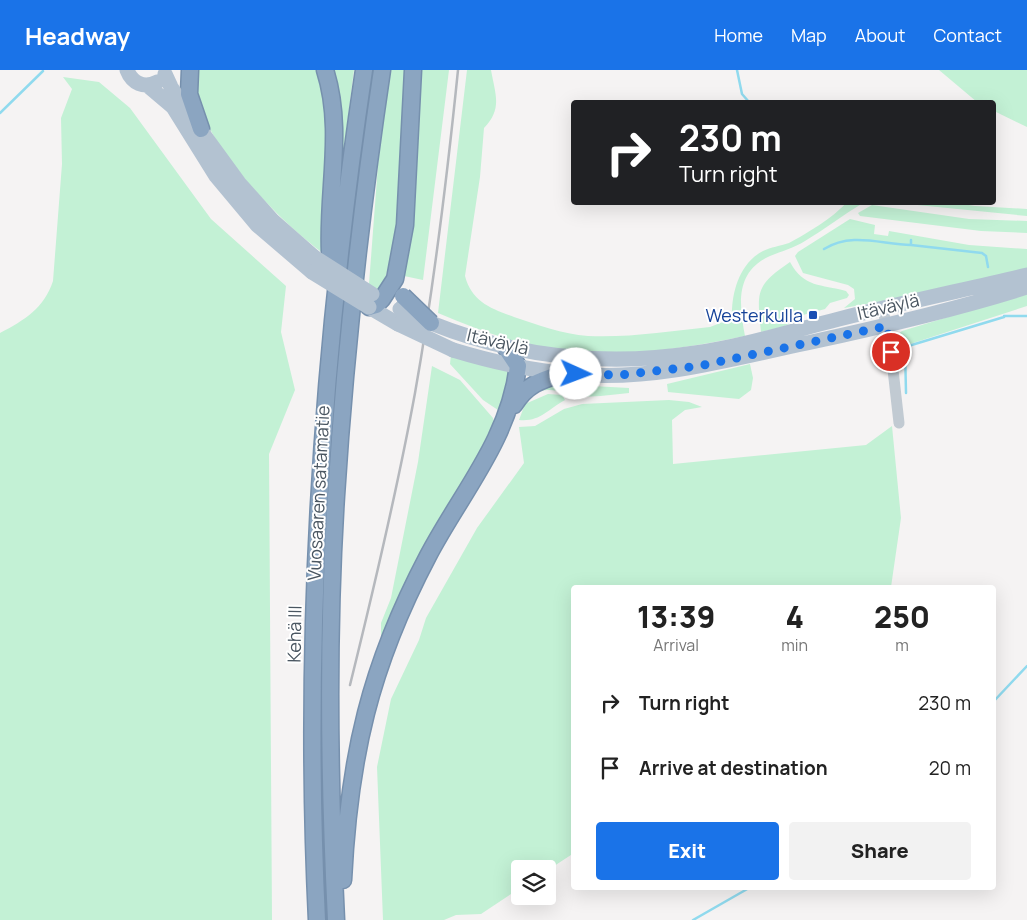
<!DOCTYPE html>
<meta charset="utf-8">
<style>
body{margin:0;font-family:Manrope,sans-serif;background:#f2f2f2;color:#222;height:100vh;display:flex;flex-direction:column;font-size:19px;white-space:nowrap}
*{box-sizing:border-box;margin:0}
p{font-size:16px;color:#767676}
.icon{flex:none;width:28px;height:28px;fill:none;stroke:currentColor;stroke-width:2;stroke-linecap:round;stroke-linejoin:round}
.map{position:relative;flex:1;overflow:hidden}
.drawer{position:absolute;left:571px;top:515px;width:425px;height:305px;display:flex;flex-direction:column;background:#fff;border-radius:5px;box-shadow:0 5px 20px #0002}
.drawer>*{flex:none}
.top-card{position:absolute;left:571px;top:30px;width:425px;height:105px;border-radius:5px;box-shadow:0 5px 20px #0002;background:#202124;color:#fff;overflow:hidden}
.controls{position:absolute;left:511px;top:790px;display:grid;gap:10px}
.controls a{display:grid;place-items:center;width:45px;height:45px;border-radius:5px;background:#fff;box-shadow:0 5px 20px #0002;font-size:25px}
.pin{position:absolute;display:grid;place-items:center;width:42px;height:42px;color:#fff;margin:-21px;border:2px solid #fff;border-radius:50%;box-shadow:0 1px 5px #0007}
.me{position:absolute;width:55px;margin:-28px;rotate:92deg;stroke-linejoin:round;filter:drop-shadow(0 0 4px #0008)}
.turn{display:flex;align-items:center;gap:18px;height:105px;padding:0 25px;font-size:22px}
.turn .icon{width:65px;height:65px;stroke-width:2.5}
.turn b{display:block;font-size:35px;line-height:42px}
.eta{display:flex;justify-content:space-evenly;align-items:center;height:85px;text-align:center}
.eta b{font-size:30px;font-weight:800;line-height:35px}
.cta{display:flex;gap:10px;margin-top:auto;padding:10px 25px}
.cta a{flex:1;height:58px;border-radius:5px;background:#1a73e8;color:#fff;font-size:20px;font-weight:800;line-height:58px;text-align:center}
.cta a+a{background:#f2f2f2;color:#222}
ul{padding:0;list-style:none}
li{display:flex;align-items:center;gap:15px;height:65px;padding:0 25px}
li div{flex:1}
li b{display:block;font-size:19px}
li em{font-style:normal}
header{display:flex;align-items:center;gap:30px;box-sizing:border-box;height:70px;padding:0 25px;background:#1a73e8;color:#fff}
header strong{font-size:24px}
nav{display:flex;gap:28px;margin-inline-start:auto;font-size:18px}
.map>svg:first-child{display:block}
.green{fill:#c3f1d5}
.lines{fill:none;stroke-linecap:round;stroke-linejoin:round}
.stream{stroke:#90daee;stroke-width:2.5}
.highway-casing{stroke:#7690ad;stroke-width:19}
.minor{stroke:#c1cad2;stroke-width:11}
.major{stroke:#b3c2d1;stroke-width:15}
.highway{stroke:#8ba5c1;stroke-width:16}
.rail{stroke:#b5b8bd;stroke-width:2.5}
.highway-bridge-casing{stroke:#7690ad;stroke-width:19;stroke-linecap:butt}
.major-bridge{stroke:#b3c2d1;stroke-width:15}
.highway-bridge{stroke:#8ba5c1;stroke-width:16}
.route{stroke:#1a73e8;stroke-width:9;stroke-dasharray:0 16.2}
.transit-dot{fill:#1a4fb4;stroke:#fff;stroke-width:2}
.labels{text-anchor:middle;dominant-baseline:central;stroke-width:4;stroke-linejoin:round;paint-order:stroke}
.street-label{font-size:18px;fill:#4a5661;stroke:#fff}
.transit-label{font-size:18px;fill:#164399;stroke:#fff;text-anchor:end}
</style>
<header>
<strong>Headway</strong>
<nav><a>Home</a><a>Map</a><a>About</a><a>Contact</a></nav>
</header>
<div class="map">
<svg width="1027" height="850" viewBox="0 0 1027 850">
<rect width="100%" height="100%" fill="#f5f3f3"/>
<!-- green -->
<path class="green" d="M195,0H320L328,55L323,183C279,151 185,58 195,0Z
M331,0H354L341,101Z
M390,0H407C403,74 404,151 381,223L369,214L381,55Z
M419,0H449L423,210L404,206Z
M467,0H491C495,23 503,39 484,58L480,107L465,206C472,232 490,238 514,247C538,255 562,264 588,266C628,268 670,261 710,257L723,252L732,244C732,221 740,193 763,181C771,177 780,176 789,173C806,164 834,147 846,133H863C843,145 825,159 805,171C794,178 782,181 770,186C735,202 739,234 745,266C677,280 604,291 536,277C503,269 469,256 438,243Z
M939,0H1027V57L994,41V32H977Z
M63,7L99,12L130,38L211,149L286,216L281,262L295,320L269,384L272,850H0V263C25,250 44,238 53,211L62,94L61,48L72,19Z
M897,133H956L975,136L1027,139V146Z
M872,135L969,149L1027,151V163L981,161L860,146L858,143Z
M850,149L875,155L874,164L888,166L889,161L969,175L1027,179V198L954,218L844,238L855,229L854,219L848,215L803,203L795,186L798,182Z
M790,192C804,218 821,214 846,221L849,225L847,228L830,233L825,239L803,245L796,251L782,257L761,262C757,221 755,216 790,192Z
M1027,223V236L904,276L897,280C895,271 895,266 902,261Z
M451,284L511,301L501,342L483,330L450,294Z
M750,294L753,308L751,320L739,329L668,322L667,314Z
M432,296L460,310L493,348L495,356L381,575V553L391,528L418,392Z
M555,314L629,318V323C614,324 597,328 582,326C554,323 556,314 525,326Z
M548,324L562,325L565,330C547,340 540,352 519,350L525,334Z
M669,330L689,332L702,337L685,340L672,350L673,394L866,375L892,356L901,448L891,517L574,518V783L548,800L520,799V818L481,844L456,845L444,850H383L377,697L391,629L419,570L426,548L477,458L524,393L519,357L535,356L564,339L582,334Z"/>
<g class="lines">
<!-- stream -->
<path class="stream" d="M737,0L742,24L749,32
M0,43L43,1
M911,170V175L982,183L986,186L988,197
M824,179C852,162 880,174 911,175
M1004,246H1027
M906,323L905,277L1004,247
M994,631L1027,596
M693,850L749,818"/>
<defs>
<path id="highway" d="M190,0L189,24L201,59
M325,0C344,59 327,121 330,182
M369,237L376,235L382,229L395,209L405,155L413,0
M514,335C527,314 541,310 564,303
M343,810C349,687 370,596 428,486C461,423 509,370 518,296L506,278
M317,850C303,566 322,281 364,0
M336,850C329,709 327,567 336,426C345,283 361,141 382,0"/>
</defs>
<!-- highway casing -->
<use href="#highway" class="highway-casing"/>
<!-- minor -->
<path class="minor" d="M883,239L891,282L899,353"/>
<!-- major -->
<path class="major" d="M127,0C132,13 144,19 157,12
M165,4L171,17L188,43L239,113L273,151L314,187
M147,15L173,37L216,106L257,155L312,202
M369,237L398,254
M431,253C516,287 604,297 695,283C744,276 791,261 839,249C901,233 964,220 1027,205
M453,280C496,293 542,303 587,305C662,309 735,288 807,273C881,257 955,240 1027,217"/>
<!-- highway -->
<use href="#highway" class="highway"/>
<!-- rail -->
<path class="rail" d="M350,615C374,518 397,421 415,323C434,216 447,108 458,0"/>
<defs>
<path id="highway-bridge" d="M403,226L431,253"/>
</defs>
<!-- highway-bridge casing -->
<use href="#highway-bridge" class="highway-bridge-casing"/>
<!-- major-bridge -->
<path class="major-bridge" d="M314,187L372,224
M312,202L369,237
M400,239L428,252
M398,254L453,280"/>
<!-- highway-bridge -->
<use href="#highway-bridge" class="highway-bridge"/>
</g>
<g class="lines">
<!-- route -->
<path class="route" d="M576,304L620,305L699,296L887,256L891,282"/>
</g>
<!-- markers -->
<rect class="transit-dot" x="808" y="240" width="10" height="10" rx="2.5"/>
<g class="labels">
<!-- street labels -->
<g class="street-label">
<text transform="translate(888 236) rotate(-13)">Itäväylä</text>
<text transform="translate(498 271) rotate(13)">Itäväylä</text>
<text transform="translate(318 423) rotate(-87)">Vuosaaren satamatie</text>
<text transform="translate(294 564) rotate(-89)">Kehä III</text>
</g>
<!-- transit labels -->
<g class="transit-label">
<text x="803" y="245">Westerkulla</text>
</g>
</g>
</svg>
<div class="controls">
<a><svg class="icon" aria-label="layers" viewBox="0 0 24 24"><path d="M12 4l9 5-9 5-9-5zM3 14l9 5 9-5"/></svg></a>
</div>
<div class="pin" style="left:891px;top:282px;background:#d93025"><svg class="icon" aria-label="arrive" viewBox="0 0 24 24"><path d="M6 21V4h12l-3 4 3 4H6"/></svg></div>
<svg class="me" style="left:576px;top:304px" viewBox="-20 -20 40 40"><circle r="19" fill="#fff"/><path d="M0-13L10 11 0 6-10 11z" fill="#1a73e8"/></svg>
<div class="top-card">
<div class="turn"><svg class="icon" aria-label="right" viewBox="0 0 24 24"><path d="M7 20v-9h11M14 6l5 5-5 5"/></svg><div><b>230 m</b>Turn right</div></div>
</div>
<section class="drawer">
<div class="eta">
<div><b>13:39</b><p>Arrival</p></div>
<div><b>4</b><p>min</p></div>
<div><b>250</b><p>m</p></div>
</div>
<ul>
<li><svg class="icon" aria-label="right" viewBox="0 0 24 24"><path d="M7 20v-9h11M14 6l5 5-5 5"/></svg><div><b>Turn right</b></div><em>230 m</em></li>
<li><svg class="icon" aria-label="arrive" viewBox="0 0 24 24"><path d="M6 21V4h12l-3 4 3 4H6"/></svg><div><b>Arrive at destination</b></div><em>20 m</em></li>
</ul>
<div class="cta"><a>Exit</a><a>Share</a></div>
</section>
</div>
